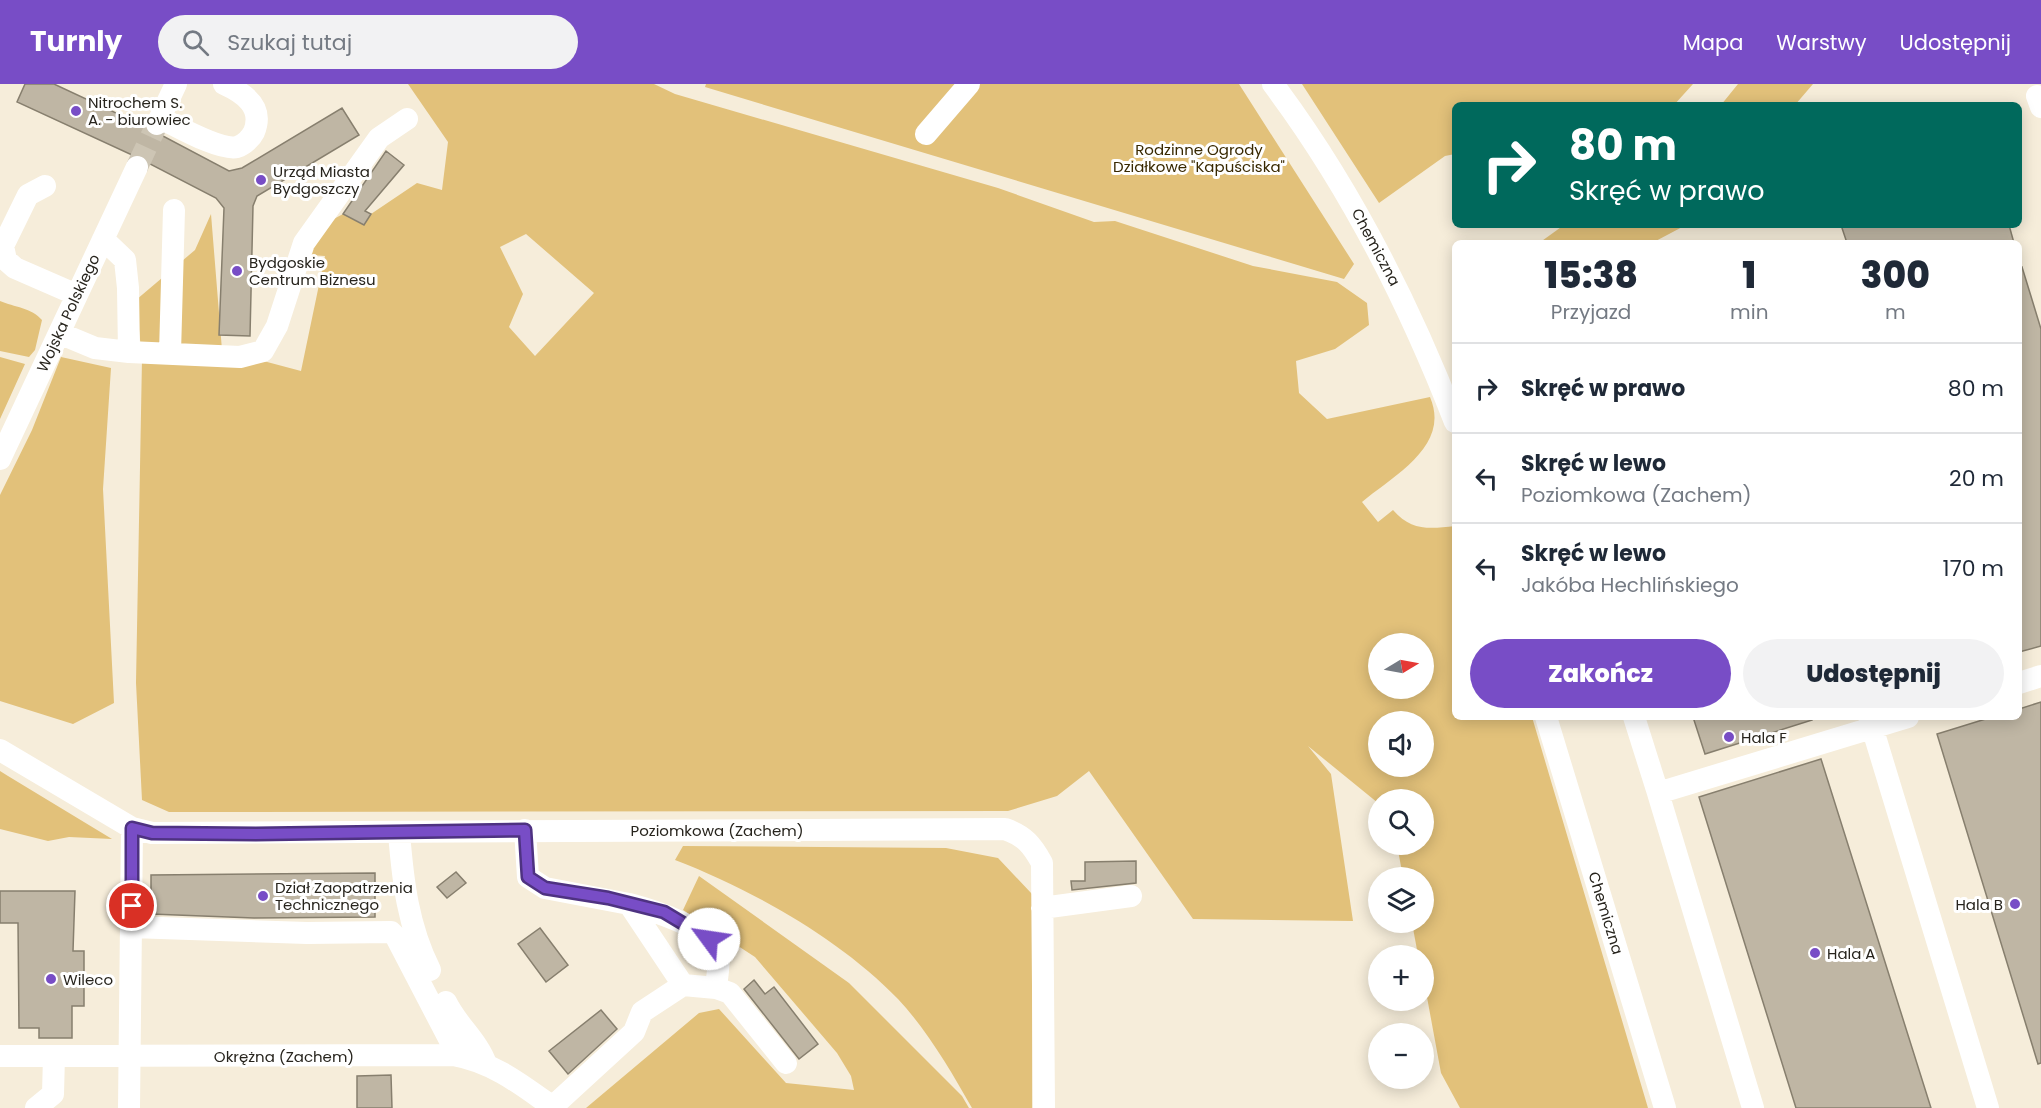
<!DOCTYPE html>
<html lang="pl">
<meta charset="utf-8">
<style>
body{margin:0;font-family:Poppins,sans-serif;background:#f2f2f3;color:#1f2937;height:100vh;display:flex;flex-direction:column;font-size:22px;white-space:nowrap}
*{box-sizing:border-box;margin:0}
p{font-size:20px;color:#747a83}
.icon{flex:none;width:33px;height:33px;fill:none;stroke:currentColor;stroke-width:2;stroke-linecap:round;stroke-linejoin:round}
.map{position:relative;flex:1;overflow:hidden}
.panel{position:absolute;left:1452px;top:156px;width:570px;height:480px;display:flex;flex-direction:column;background:#fff;border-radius:9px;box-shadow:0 3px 15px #0003}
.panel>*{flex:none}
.hud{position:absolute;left:1452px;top:18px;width:570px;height:126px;border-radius:9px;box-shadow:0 3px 15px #0003;background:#00695c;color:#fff;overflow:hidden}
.needle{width:39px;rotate:80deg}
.fabs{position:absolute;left:1368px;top:549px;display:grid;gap:12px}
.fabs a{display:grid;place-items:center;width:66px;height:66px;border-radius:50%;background:#fff;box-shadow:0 3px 15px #0003;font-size:30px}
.pin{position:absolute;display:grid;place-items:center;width:51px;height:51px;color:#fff;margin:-26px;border:3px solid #fff;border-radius:50%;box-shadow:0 2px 6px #0007}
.me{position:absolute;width:66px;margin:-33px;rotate:301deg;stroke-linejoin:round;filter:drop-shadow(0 0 4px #0008)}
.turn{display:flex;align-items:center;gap:21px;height:126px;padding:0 18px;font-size:27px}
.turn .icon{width:78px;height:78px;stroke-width:2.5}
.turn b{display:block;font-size:42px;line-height:51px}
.eta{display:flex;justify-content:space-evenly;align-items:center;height:102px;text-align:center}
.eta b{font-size:36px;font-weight:800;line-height:42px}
.action{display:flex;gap:12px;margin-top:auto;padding:12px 18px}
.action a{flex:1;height:69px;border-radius:36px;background:#784dc6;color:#fff;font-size:24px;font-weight:800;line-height:69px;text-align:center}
.action a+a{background:#f2f2f3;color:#1f2937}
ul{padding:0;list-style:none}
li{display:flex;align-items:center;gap:18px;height:90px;padding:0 18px;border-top:2px solid #e0e1e3}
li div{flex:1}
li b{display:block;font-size:22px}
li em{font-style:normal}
header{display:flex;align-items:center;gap:36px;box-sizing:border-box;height:84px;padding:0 30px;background:#784dc6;color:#fff}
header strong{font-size:28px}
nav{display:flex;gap:33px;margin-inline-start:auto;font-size:21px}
.search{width:420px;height:54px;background:#f2f2f3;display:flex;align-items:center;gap:15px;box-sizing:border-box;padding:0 21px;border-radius:33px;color:#747a83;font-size:22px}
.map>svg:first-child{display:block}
.green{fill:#e2c17a;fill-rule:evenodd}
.building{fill:#bfb6a4;stroke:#877f6e;stroke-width:1.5}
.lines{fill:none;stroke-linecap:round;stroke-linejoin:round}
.minor-tunnel{stroke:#cdc5b4;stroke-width:22;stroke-dasharray:22 11;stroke-linecap:butt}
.minor{stroke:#fff;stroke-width:22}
.route-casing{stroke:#4e3281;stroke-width:15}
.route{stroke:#784dc6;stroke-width:10}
.poi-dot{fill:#784dc6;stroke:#fff;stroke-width:2}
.labels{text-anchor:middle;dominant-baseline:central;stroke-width:6;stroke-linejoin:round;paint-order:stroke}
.poi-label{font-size:15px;fill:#27241d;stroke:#fff;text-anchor:start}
.park-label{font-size:15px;fill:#382800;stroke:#fff}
.street-label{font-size:15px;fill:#27241d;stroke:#fff}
</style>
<header>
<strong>Turnly</strong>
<div class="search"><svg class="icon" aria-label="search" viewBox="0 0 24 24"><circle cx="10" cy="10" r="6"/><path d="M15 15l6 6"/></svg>Szukaj tutaj</div>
<nav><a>Mapa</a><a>Warstwy</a><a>Udostępnij</a></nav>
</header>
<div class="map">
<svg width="2041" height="1024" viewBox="0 0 2041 1024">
<rect width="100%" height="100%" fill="#f6edda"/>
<!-- green -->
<path class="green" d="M408,0H654L675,10L998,104L1094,138L1115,137L1253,182L1337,198L1367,219L1369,241L1335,265L1296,277L1299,309L1327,335L1430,313C1451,362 1394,391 1362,418L1378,438L1393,426C1411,447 1429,445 1455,442V633H1532L1648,1024H1460L1441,989L1424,897V872L1418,871L1412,839L1424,838V794L1403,793L1397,761L1424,760V716H1378V719L1308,662L1331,690L1353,837L1193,835L1089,687L1057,712L1008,727L169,728L142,716L136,599L142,275L136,216L195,166L211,130L222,266L301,287L325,172L309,171L330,137L343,130L364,140L371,130L417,99L442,106L448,58ZM526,150L594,209L535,272L509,243L523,210L500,163ZM1378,560H1424V604H1378ZM1378,638H1424V682H1378Z
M706,0H1239L1354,180L1344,195L705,3Z
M1302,0H1693L1674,21H1455V70L1445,72L1379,119Z
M1738,0H1813L1795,21H1721Z
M1564,141H1686L1652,159H1539Z
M0,217C14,223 32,224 42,236L35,266L29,273L0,267Z
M0,273L25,280L0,335Z
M61,273L111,284L103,405L114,619L73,640L0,617V411L32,346Z
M0,687L8,692L112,755L69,753L48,757L0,745Z
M683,762L946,764L998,774L1032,810V1024H972C951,987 927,946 898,915C840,855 753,806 675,776Z
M699,792L849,899L962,1012L969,1024H586L699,929L719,925L786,999L854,1006L851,992L837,969L755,873L683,826Z"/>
<!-- building -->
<path class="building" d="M25,0H54L144,42L151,52H163L229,87L242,84L342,24L359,51L257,112L253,122L250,252L219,251L224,124L216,114L150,80L143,71H132L17,18Z
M386,67L404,81L365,127L371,130L364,141L343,130Z
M1841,141H2009L2014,159H1847Z
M2022,183L2041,245V562L2019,568V184Z
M2041,618V979L2038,980L1937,650L1992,633H2019V625Z
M1693,633H1811L1812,636L1705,670Z
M1821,675L1931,1024H1796L1699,713Z
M1136,777V799L1072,806L1071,797H1085V778Z
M456,788L466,799L447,814L437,803Z
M375,789V833L254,834L151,830V791Z
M0,807H75L73,867H84V922H72V954H39V944H19L18,839H0Z
M540,844L568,881L546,898L518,860Z
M754,896L765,910L774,903L818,960L799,975L744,905Z
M601,926L617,945L568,990L549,967Z
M391,991L392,1024H357V992Z"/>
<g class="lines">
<!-- minor-tunnel -->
<path class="minor-tunnel" d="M137,83L157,40"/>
<!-- minor -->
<path class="minor" d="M1273,0C1351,104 1408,217 1455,338
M2037,12L2041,23
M160,34C177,42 220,67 237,63C244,61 251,54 254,48C264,23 244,9 224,0
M157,40L176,0
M926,50L969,0
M45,102L28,111L3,162L6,176L15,184L77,211
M103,155L125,176L128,204L129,268
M59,249L95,264L129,268L240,273L263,267L277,242L304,159L379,54L407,35
M170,269L174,126
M0,375L137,83
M2019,599L2041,592
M1546,633L1665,1024
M1634,633L1658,709
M1869,633L1988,1024
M0,666L132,744L152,749L1005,745C1025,752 1032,761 1042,779L1044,1024
M525,746L528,793L545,804L629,820L683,901
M399,749C403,798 408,842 430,886
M629,820C652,826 706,843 716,865C721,876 717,892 716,904
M1042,824L1131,812
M131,843L307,849L391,848L396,853L458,972
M446,918C457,941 478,957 486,980
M0,972L453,971C493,978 522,1001 554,1024
M36,1024L53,1010L54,972
M129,1024L132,744
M551,1024L634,948L642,928L683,901L716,904L730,909L786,979
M1753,1024L1658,709L1908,633"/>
</g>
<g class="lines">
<defs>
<path id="route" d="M132,822V744L152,749L256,750L525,746L528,793L545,804L608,814L664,828L709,855"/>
</defs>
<!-- route casing -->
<use href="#route" class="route-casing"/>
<!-- route -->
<use href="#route" class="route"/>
</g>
<!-- markers -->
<g class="poi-dot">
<circle cx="76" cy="27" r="6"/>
<circle cx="261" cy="96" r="6"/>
<circle cx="237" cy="187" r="6"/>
<circle cx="1729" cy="653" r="6"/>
<circle cx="263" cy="812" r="6"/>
<circle cx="2015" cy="820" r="6"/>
<circle cx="1815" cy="869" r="6"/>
<circle cx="51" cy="895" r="6"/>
</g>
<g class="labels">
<!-- poi labels -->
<g class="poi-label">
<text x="88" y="18">Nitrochem S.<tspan x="88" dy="17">A. - biurowiec</tspan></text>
<text x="273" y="87">Urząd Miasta<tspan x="273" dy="17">Bydgoszczy</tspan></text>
<text x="249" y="178">Bydgoskie<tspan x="249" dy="17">Centrum Biznesu</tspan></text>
<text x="1741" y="653">Hala F</text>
<text x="275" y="803">Dział Zaopatrzenia<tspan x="275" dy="17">Technicznego</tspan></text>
<text x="2003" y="820" text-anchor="end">Hala B</text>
<text x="1827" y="869">Hala A</text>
<text x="63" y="895">Wileco</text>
</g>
<!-- park labels -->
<g class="park-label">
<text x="1199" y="65">Rodzinne Ogrody<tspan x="1199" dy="17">Działkowe "Kapuściska"</tspan></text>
</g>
<!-- street labels -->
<g class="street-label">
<text transform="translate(1376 163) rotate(62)">Chemiczna</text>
<text transform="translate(68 229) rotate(-65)">Wojska Polskiego</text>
<text x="717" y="746">Poziomkowa (Zachem)</text>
<text transform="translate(1606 829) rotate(73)">Chemiczna</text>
<text x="284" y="972">Okrężna (Zachem)</text>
</g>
</g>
</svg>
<div class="fabs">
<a><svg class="needle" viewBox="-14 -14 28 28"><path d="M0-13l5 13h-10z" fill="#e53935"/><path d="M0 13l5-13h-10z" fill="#747a83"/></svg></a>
<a><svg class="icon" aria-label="sound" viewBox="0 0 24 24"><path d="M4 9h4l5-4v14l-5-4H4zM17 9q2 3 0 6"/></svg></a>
<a><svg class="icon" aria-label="search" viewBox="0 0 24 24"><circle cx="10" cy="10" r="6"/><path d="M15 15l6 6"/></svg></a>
<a><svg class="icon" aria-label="layers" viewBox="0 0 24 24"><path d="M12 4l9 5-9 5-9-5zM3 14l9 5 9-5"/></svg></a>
<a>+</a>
<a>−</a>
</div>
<div class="pin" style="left:132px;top:822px;background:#d93025"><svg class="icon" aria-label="arrive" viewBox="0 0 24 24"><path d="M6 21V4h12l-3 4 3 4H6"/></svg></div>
<svg class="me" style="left:709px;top:855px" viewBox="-20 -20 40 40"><circle r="19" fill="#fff"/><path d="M0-13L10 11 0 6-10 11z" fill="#784dc6"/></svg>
<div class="hud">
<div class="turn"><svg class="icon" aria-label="right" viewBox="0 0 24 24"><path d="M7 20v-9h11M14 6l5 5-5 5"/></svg><div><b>80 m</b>Skręć w prawo</div></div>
</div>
<section class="panel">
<div class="eta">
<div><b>15:38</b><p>Przyjazd</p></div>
<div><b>1</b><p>min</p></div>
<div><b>300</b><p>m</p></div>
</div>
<ul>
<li><svg class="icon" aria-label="right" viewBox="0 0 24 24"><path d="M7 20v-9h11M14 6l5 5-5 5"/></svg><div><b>Skręć w prawo</b></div><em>80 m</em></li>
<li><svg class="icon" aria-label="left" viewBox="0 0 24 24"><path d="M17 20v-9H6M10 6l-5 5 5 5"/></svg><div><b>Skręć w lewo</b><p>Poziomkowa (Zachem)</p></div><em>20 m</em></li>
<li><svg class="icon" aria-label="left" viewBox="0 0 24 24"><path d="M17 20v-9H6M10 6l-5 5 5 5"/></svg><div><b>Skręć w lewo</b><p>Jakóba Hechlińskiego</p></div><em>170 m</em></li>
</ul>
<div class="action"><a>Zakończ</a><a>Udostępnij</a></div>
</section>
</div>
